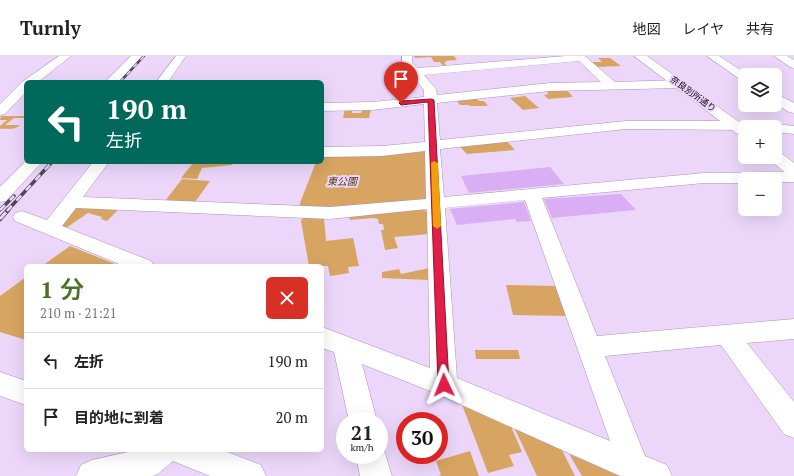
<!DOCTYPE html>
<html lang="ja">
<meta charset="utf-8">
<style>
body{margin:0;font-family:"PT Serif","Noto Sans JP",serif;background:#f6f6f6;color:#222;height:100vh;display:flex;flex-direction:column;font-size:15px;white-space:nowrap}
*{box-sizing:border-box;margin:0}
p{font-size:13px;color:#767676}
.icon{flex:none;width:22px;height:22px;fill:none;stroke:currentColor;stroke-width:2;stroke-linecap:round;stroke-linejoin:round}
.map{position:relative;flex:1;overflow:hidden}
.details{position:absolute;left:24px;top:208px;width:300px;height:188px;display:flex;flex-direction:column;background:#fff;border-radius:6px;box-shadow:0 4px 16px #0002}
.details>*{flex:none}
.top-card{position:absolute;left:24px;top:24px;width:300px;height:84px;border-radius:6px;box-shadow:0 4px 16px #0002;background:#00695c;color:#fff;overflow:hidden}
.buttons{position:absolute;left:738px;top:12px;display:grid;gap:8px}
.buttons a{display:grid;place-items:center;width:44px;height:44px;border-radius:6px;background:#fff;box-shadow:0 4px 16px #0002;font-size:20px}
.speed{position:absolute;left:336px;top:356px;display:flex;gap:8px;font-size:20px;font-weight:700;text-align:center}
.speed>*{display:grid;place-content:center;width:52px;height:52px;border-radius:50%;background:#fff;box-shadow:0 4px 16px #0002;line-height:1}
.speed small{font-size:10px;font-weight:400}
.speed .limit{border:6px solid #d22;background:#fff;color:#111}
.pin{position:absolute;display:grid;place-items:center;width:34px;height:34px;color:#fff;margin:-41px -17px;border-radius:50% 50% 50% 0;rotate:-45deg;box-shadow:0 0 4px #0007}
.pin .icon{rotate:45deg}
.me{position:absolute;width:44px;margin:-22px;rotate:358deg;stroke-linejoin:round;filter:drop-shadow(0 0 3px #0008)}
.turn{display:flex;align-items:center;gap:14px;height:84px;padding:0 16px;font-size:18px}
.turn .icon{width:52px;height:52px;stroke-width:2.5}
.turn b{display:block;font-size:28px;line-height:34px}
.round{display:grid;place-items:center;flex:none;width:42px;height:42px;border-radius:6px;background:#f6f6f6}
.summary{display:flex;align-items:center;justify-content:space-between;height:68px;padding:0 16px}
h1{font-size:24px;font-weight:600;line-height:30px;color:#4b7029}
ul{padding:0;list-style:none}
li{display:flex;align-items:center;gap:12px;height:56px;padding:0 16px;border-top:1px solid #e0e0e0}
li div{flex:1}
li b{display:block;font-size:15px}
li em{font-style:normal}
header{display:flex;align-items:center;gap:24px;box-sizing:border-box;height:56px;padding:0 20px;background:#fff;border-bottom:1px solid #e0e0e0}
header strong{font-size:19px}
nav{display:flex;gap:22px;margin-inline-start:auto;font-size:14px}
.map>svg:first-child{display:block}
.green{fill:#d7a461}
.building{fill:#daaef5}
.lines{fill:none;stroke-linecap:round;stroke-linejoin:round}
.minor-casing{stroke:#ab91bb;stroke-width:1}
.tertiary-casing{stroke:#ab91bb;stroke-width:1}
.minor{fill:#fff;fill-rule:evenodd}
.tertiary{fill:#fff;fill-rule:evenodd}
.rail-far2-casing{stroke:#52465a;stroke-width:2.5}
.rail-far1-casing{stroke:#52465a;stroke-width:3.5}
.rail-casing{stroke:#52465a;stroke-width:4.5}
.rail-far2{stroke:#ecd7fa;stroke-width:1.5;stroke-dasharray:5;stroke-linecap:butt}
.rail-far1{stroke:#ecd7fa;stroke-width:2.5;stroke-dasharray:7;stroke-linecap:butt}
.rail{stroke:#ecd7fa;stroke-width:3;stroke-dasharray:9;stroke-linecap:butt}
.route{fill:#e11d48;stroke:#92132f}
.slow{fill:#f59e0b}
.labels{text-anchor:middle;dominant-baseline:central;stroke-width:4;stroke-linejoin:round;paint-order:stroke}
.far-street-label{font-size:9px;fill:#130a19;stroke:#ecd7fa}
.park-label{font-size:10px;font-style:italic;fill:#52360e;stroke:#ecd7fa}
</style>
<header>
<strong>Turnly</strong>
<nav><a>地図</a><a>レイヤ</a><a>共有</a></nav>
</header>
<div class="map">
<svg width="794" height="420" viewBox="0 0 794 420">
<rect width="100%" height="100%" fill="#ecd7fa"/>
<!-- green -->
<path class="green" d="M414,0H454L457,4L445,5L446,7H444L448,12H445L440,6H434L431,1L415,2Z
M598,2H610L621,10L597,11L591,6H602Z
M566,33L573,41L548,43L544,39L549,38L545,34Z
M525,40L539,52L523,54L510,42Z
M476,42L479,45H484L488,50H470L469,49H460L456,44Z
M345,53H353L352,57H361L363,53H371L369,62H343Z
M1,60H26V62H14L5,69H20C14,75 7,72 0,73V70L7,64H0Z
M507,85L515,94L467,98L459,90Z
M422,94L427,96L429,141L425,144L329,153L300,151V147L316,106H322V99Z
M194,106H234L232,109L202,112L197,123L181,122Z
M182,123L210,125L195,146L165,145Z
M80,150L119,153L107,165L101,163L102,161L88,157L66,172H63L61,167L71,154Z
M422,153L430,157V178L394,181L398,192L385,194L381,174H384L383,168H379L378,163L374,162L350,164L349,160Z
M303,161L324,162L326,185L353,182L359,210L348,211L349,217L330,220L328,210H309L301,165Z
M70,190L120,210H42Z
M430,212V224L382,222V216L399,213L401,218Z
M26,221V284L0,276V240Z
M506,229L559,230L569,260L513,259Z
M475,294H518L520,303H476Z
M461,346L510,368L522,396L509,399L514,410L488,417Z
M513,369L561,392L575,420H537Z
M470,395L479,420H438L441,419L436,405Z
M569,398L623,420H582Z"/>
<!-- building -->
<path class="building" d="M550,111L564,128L469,137L461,120Z
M621,138L636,154L552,162L544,143Z
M524,146L531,165L517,166L515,163L457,169L450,153Z"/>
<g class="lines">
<defs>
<path id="minor" d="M59,0H71L38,26H26V36L5,58L0,59V48L22,26Z
M131,0H142L118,26H105Z
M176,0H186L168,26H156Z
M402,0H412V6L418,12L566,0H585L615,26L679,24L683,25L685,28L683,31L679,32L550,35L437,47L440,84L626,65H734L766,68L768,71H745V74L626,73L440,93L444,141L704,117L794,116V126H775V123H745V127H704L542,142L597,280L794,263V283L747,287L794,346V382L784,378L721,289L605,300L645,400L667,409L672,420H620L435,337L362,308L377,365H349L334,296L322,292V271L430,312L427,153L330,163L76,152L62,170L151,205L154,210H124L15,165L13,161L15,157L22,155L47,164L93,106H109L83,141L330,151L426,143L425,95L382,100L322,101V91L382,90L425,86L424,48L372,54L322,55V47L372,46L424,41V34L402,7ZM579,5L601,26L550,27L437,39L436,33L424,19ZM525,144L610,385L457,322L445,152Z
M707,0H719L748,19H745V26L741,24Z
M774,0H787L794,4V12L790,11Z
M775,37L794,47V57L789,56L775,47Z
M775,68L794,70V78L775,76V71H769Z
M26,105L42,106L6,145L0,146V131Z
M0,316L26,325V349L0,340Z
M379,387L382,388L392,420H360L356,399H379Z
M137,394H222L261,409L266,420H210L173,405L158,418L153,420H76L81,409L92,404Z"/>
<path id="tertiary" d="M634,0H647L746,71H745V82L740,80Z
M775,95L781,97L794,107V120L788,119L769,103L768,101H775Z"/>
</defs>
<!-- minor casing -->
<use href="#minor" class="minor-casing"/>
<!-- tertiary casing -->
<use href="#tertiary" class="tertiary-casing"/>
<!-- minor -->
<use href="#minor" class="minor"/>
<!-- tertiary -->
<use href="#tertiary" class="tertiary"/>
<defs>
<path id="rail-far2" d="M120,26L144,0"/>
<path id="rail-far1" d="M0,154L14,140
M7,155L52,106"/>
<path id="rail" d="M0,163L8,154"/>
</defs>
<!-- rail-far2 casing -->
<use href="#rail-far2" class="rail-far2-casing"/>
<!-- rail-far1 casing -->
<use href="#rail-far1" class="rail-far1-casing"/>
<!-- rail casing -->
<use href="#rail" class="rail-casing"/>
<!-- rail-far2 -->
<use href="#rail-far2" class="rail-far2"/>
<!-- rail-far1 -->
<use href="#rail-far1" class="rail-far1"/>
<!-- rail -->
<use href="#rail" class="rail"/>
</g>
<!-- route -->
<path class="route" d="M431,43L434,44L449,329L448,333L444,335L439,333L438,329L428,46L401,49L399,47L401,45Z"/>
<!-- slow -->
<path class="slow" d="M434,105L438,107L441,170L437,173L433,170L431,107Z"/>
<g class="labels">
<!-- far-street labels -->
<g class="far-street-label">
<text transform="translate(693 38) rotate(36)">奈良別所通り</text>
</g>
<!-- park labels -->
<g class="park-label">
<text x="342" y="125">東公園</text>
</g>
</g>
</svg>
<div class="buttons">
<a><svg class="icon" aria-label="layers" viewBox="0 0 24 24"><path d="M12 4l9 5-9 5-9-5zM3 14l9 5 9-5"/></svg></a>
<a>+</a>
<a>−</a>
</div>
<div class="speed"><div>21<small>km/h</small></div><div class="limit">30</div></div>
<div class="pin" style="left:401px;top:47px;background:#d93025"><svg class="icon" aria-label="arrive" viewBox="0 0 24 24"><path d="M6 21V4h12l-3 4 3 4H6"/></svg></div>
<svg class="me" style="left:444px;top:329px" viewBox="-20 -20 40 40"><path d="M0-17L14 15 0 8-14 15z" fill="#e11d48" stroke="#fff" stroke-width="4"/></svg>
<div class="top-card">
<div class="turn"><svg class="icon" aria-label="left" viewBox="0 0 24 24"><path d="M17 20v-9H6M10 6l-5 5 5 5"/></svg><div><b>190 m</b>左折</div></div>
</div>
<section class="details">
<div class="summary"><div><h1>1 分</h1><p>210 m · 21:21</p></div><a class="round" style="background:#d93025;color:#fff"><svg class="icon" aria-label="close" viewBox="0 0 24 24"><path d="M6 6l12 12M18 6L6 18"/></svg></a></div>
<ul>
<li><svg class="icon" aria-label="left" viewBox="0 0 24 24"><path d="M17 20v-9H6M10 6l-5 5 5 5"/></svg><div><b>左折</b></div><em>190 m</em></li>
<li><svg class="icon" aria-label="arrive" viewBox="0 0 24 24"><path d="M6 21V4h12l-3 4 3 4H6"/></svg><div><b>目的地に到着</b></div><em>20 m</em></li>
</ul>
</section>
</div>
